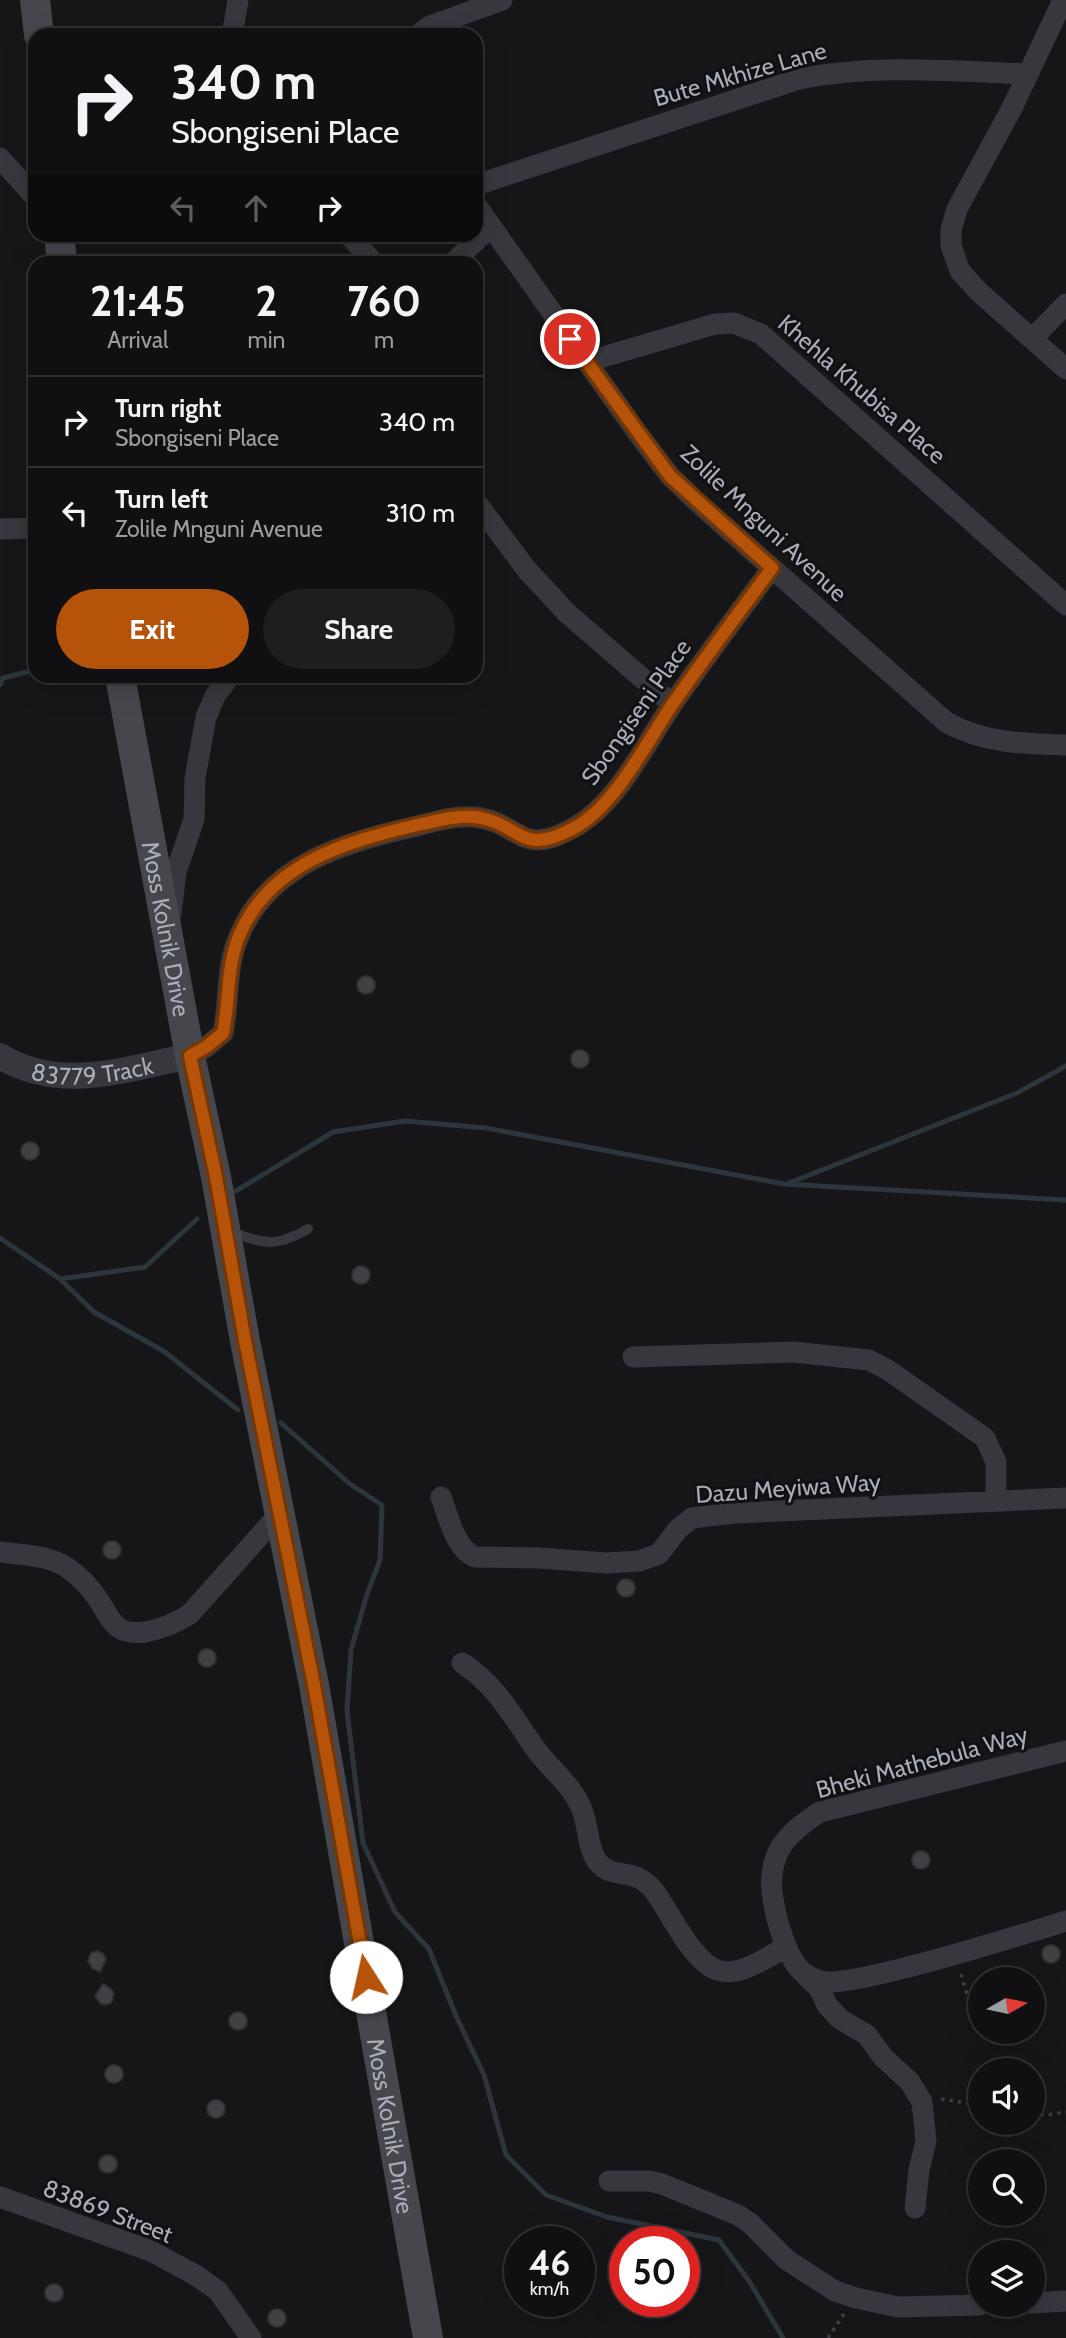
<!DOCTYPE html>
<style>
body{margin:0;font-family:Cabin,sans-serif;background:#1e1e20;color:#f1f3f6;height:100vh;display:flex;flex-direction:column;font-size:26px;white-space:nowrap}
*{box-sizing:border-box;margin:0}
p{font-size:23px;color:#9c9d9f}
.icon{flex:none;width:38px;height:38px;fill:none;stroke:currentColor;stroke-width:2;stroke-linecap:round;stroke-linejoin:round}
.map{position:relative;flex:1;overflow:hidden}
.side{position:absolute;left:28px;top:256px;width:455px;height:427px;display:flex;flex-direction:column;background:#101012;border-radius:21px;box-shadow:0 7px 28px #0002,0 0 0 2px #303032}
.side>*{flex:none}
.hud{position:absolute;left:28px;top:28px;width:455px;height:214px;border-radius:21px;box-shadow:0 7px 28px #0002,0 0 0 2px #303032;background:#101012;color:#f1f3f6;overflow:hidden}
.needle{width:46px;rotate:81deg}
.controls{position:absolute;left:968px;top:1967px;display:grid;gap:14px}
.controls a{display:grid;place-items:center;width:77px;height:77px;border-radius:50%;background:#101012;box-shadow:0 7px 28px #0002,0 0 0 2px #303032;font-size:35px}
.speed{position:absolute;left:504px;top:2226px;display:flex;gap:14px;font-size:35px;font-weight:700;text-align:center}
.speed>*{display:grid;place-content:center;width:91px;height:91px;border-radius:50%;background:#101012;box-shadow:0 7px 28px #0002,0 0 0 2px #303032;line-height:1}
.speed small{font-size:18px;font-weight:400}
.speed .limit{border:10px solid #d22;background:#fff;color:#111}
.pin{position:absolute;display:grid;place-items:center;width:60px;height:60px;color:#fff;margin:-30px;border:4px solid #fff;border-radius:50%;box-shadow:0 2px 7px #0007}
.me{position:absolute;width:77px;margin:-38px;rotate:350deg;stroke-linejoin:round;filter:drop-shadow(0 0 5px #0008)}
.turn{display:flex;align-items:center;gap:24px;height:147px;padding:0 28px;font-size:32px}
.turn .icon{width:91px;height:91px;stroke-width:2.5}
.turn b{display:block;font-size:49px;line-height:60px}
.lanes{display:flex;align-items:center;height:66px;padding:0 28px;background:#0003;justify-content:center;gap:35px;direction:ltr}
.lanes .off{opacity:.35}
.eta{display:flex;justify-content:space-evenly;align-items:center;height:119px;text-align:center}
.eta b{font-size:42px;font-weight:800;line-height:49px}
.action{display:flex;gap:14px;margin-top:auto;padding:14px 28px}
.action a{flex:1;height:80px;border-radius:42px;background:#b45309;color:#fff;font-size:28px;font-weight:800;line-height:80px;text-align:center}
.action a+a{background:#1e1e20;color:#f1f3f6}
ul{padding:0;list-style:none}
li{display:flex;align-items:center;gap:21px;height:91px;padding:0 28px;border-top:2px solid #303032}
li div{flex:1}
li b{display:block;font-size:26px}
li em{font-style:normal}
.map>svg:first-child{display:block}
.lines{fill:none;stroke-linecap:round;stroke-linejoin:round}
.stream{stroke:#2c353c;stroke-width:5}
.building{fill:#404145;stroke:#303034;stroke-width:2}
.path{stroke:#3d3f44;stroke-width:3.5;stroke-dasharray:3.5 5;stroke-linecap:butt}
.service{stroke:#37383d;stroke-width:10}
.minor{stroke:#37383d;stroke-width:21}
.tertiary{stroke:#37383d;stroke-width:26}
.secondary{stroke:#45474d;stroke-width:30}
.route-casing{stroke:#753606;stroke-width:18}
.route{stroke:#b45309;stroke-width:12}
.labels{text-anchor:middle;dominant-baseline:central;stroke-width:6;stroke-linejoin:round;paint-order:stroke}
.street-label{font-size:24px;fill:#a8adb8;stroke:#111113}
</style>
<div class="map">
<svg width="1066" height="2338" viewBox="0 0 1066 2338">
<rect width="100%" height="100%" fill="#161618"/>
<g class="lines">
<!-- stream -->
<path class="stream" d="M0,685L3,678L35,670
M789,1183L1017,1093L1066,1066
M236,1191L333,1132L405,1121L486,1128L784,1184L1066,1200
M0,1238L60,1279L145,1267L197,1219
M60,1279L94,1312L165,1352L238,1410
M281,1423L350,1484L382,1505L380,1560L367,1594L351,1650L347,1711L363,1843L395,1912L429,1949L456,2016L484,2075L506,2155L546,2195L607,2217L719,2240L749,2281L783,2338"/>
</g>
<!-- building -->
<path class="building" d="M357 985a9 9 0 1 1 18 0a9 9 0 1 1-18 0Z
M571 1059a9 9 0 1 1 18 0a9 9 0 1 1-18 0Z
M21 1151a9 9 0 1 1 18 0a9 9 0 1 1-18 0Z
M352 1275a9 9 0 1 1 18 0a9 9 0 1 1-18 0Z
M103 1550a9 9 0 1 1 18 0a9 9 0 1 1-18 0Z
M617 1588a9 9 0 1 1 18 0a9 9 0 1 1-18 0Z
M198 1658a9 9 0 1 1 18 0a9 9 0 1 1-18 0Z
M912 1860a9 9 0 1 1 18 0a9 9 0 1 1-18 0Z
M1042 1954a9 9 0 1 1 18 0a9 9 0 1 1-18 0Z
M97,1951L103,1954L106,1959L100,1972L92,1968L88,1961L91,1953Z
M103,1984L111,1989L114,1994L111,2003L105,2005L100,2003L95,1996Z
M229 2021a9 9 0 1 1 18 0a9 9 0 1 1-18 0Z
M105 2074a9 9 0 1 1 18 0a9 9 0 1 1-18 0Z
M207 2109a9 9 0 1 1 18 0a9 9 0 1 1-18 0Z
M99 2164a9 9 0 1 1 18 0a9 9 0 1 1-18 0Z
M45 2293a9 9 0 1 1 18 0a9 9 0 1 1-18 0Z
M268 2318a9 9 0 1 1 18 0a9 9 0 1 1-18 0Z"/>
<g class="lines">
<!-- path -->
<path class="path" d="M961,1974L967,1994
M941,2099L980,2105
M1032,2113L1047,2115L1066,2112
M828,2338L844,2314"/>
<!-- service -->
<path class="service" d="M228,1231C265,1243 272,1249 308,1229"/>
<!-- minor -->
<path class="minor" d="M1063,0L1012,108L957,209L951,230V246L960,271L979,292L1066,369
M233,31L238,0
M418,35L430,26L502,0
M0,158L35,197
M476,185L799,79C874,64 951,71 1028,74
M476,205L636,431L670,476L696,501L946,722C983,743 1024,744 1066,745
M348,234L373,262
M454,262L491,226
M1033,338L1066,304
M586,362L715,324L734,323L761,334L1066,605
M476,502L527,570L567,613L672,704
M0,529L35,528
M171,914L176,872L194,819L195,778L206,717L215,696L230,676
M190,1056L206,1047L223,1033C230,1000 225,966 240,934C270,864 345,842 413,827C433,822 455,815 475,817C522,823 519,858 573,828C617,805 644,746 672,705C704,659 738,614 772,568
M633,1357L793,1352L869,1360L888,1370L985,1438L996,1462V1501
M441,1497C448,1515 455,1549 475,1557L539,1558L606,1563L639,1561L659,1554L678,1529L692,1518L734,1513L1066,1498
M0,1552C23,1555 48,1555 68,1568C79,1576 90,1587 98,1599C112,1621 115,1636 145,1632C162,1629 176,1623 190,1614L280,1513
M462,1663C497,1685 514,1719 537,1751C551,1769 570,1784 580,1805C589,1822 586,1845 597,1861C612,1882 634,1864 655,1892C670,1913 693,1962 717,1970C739,1978 767,1957 786,1947
M1066,1751L820,1812C785,1834 766,1855 773,1899C776,1919 788,1965 807,1975C812,1978 822,1982 827,1982C851,1982 888,1972 912,1966C964,1953 1015,1937 1066,1921
M806,1976L819,1988L827,2005L840,2019L867,2035L883,2057L910,2082L922,2102L926,2141L919,2170L915,2208
M609,2181H649L662,2184L738,2215L750,2223L787,2260L835,2291L856,2298L898,2307L980,2305
M0,2197L151,2251L197,2276L218,2291L251,2338
M1032,2303L1066,2301"/>
<!-- tertiary -->
<path class="tertiary" id="s1" d="M0,1056C61,1093 125,1069 190,1056"/>
<!-- secondary -->
<g class="secondary">
<path d="M35,0L39,35"/>
<path d="M59,234L62,262"/>
<path id="s2" d="M120,676L190,1056L216,1177L245,1341L314,1685L428,2338"/>
</g>
</g>
<g class="lines">
<defs>
<path id="route" d="M366,1977L314,1685L245,1341L216,1177L190,1056L206,1047L223,1033C230,1000 226,966 240,934C270,864 345,842 413,826C433,822 455,815 475,817C522,823 519,858 574,828C615,806 645,745 672,705C704,659 738,614 772,568L670,476L570,339"/>
</defs>
<!-- route casing -->
<use href="#route" class="route-casing"/>
<!-- route -->
<use href="#route" class="route"/>
</g>
<g class="labels">
<!-- street labels -->
<g class="street-label">
<text transform="translate(740 74) rotate(-16)">Bute Mkhize Lane</text>
<text transform="translate(862 389) rotate(41)">Khehla Khubisa Place</text>
<text transform="translate(764 523) rotate(43)">Zolile Mnguni Avenue</text>
<text transform="translate(636 712) rotate(-55)">Sbongiseni Place</text>
<text stroke="none"><textPath href="#s2" startOffset="257">Moss Kolnik Drive</textPath></text>
<text stroke="none"><textPath href="#s1" startOffset="96">83779 Track</textPath></text>
<text transform="translate(788 1488) rotate(-4)">Dazu Meyiwa Way</text>
<text transform="translate(922 1762) rotate(-15)">Bheki Mathebula Way</text>
<text stroke="none"><textPath href="#s2" startOffset="1475">Moss Kolnik Drive</textPath></text>
<text transform="translate(108 2211) rotate(21)">83869 Street</text>
</g>
</g>
</svg>
<div class="controls">
<a><svg class="needle" viewBox="-14 -14 28 28"><path d="M0-13l5 13h-10z" fill="#e53935"/><path d="M0 13l5-13h-10z" fill="#9c9d9f"/></svg></a>
<a><svg class="icon" aria-label="sound" viewBox="0 0 24 24"><path d="M4 9h4l5-4v14l-5-4H4zM17 9q2 3 0 6"/></svg></a>
<a><svg class="icon" aria-label="search" viewBox="0 0 24 24"><circle cx="10" cy="10" r="6"/><path d="M15 15l6 6"/></svg></a>
<a><svg class="icon" aria-label="layers" viewBox="0 0 24 24"><path d="M12 4l9 5-9 5-9-5zM3 14l9 5 9-5"/></svg></a>
</div>
<div class="speed"><div>46<small>km/h</small></div><div class="limit">50</div></div>
<div class="pin" style="left:570px;top:339px;background:#d93025"><svg class="icon" aria-label="arrive" viewBox="0 0 24 24"><path d="M6 21V4h12l-3 4 3 4H6"/></svg></div>
<svg class="me" style="left:366px;top:1977px" viewBox="-20 -20 40 40"><circle r="19" fill="#fff"/><path d="M0-13L10 11 0 6-10 11z" fill="#b45309"/></svg>
<div class="hud">
<div class="turn"><svg class="icon" aria-label="right" viewBox="0 0 24 24"><path d="M7 20v-9h11M14 6l5 5-5 5"/></svg><div><b>340 m</b>Sbongiseni Place</div></div>
<div class="lanes"><svg class="icon off" aria-label="left" viewBox="0 0 24 24"><path d="M17 20v-9H6M10 6l-5 5 5 5"/></svg><svg class="icon off" aria-label="ahead" viewBox="0 0 24 24"><path d="M12 20V5M6 11l6-6 6 6"/></svg><svg class="icon" aria-label="right" viewBox="0 0 24 24"><path d="M7 20v-9h11M14 6l5 5-5 5"/></svg></div>
</div>
<section class="side">
<div class="eta">
<div><b>21:45</b><p>Arrival</p></div>
<div><b>2</b><p>min</p></div>
<div><b>760</b><p>m</p></div>
</div>
<ul>
<li><svg class="icon" aria-label="right" viewBox="0 0 24 24"><path d="M7 20v-9h11M14 6l5 5-5 5"/></svg><div><b>Turn right</b><p>Sbongiseni Place</p></div><em>340 m</em></li>
<li><svg class="icon" aria-label="left" viewBox="0 0 24 24"><path d="M17 20v-9H6M10 6l-5 5 5 5"/></svg><div><b>Turn left</b><p>Zolile Mnguni Avenue</p></div><em>310 m</em></li>
</ul>
<div class="action"><a>Exit</a><a>Share</a></div>
</section>
</div>
